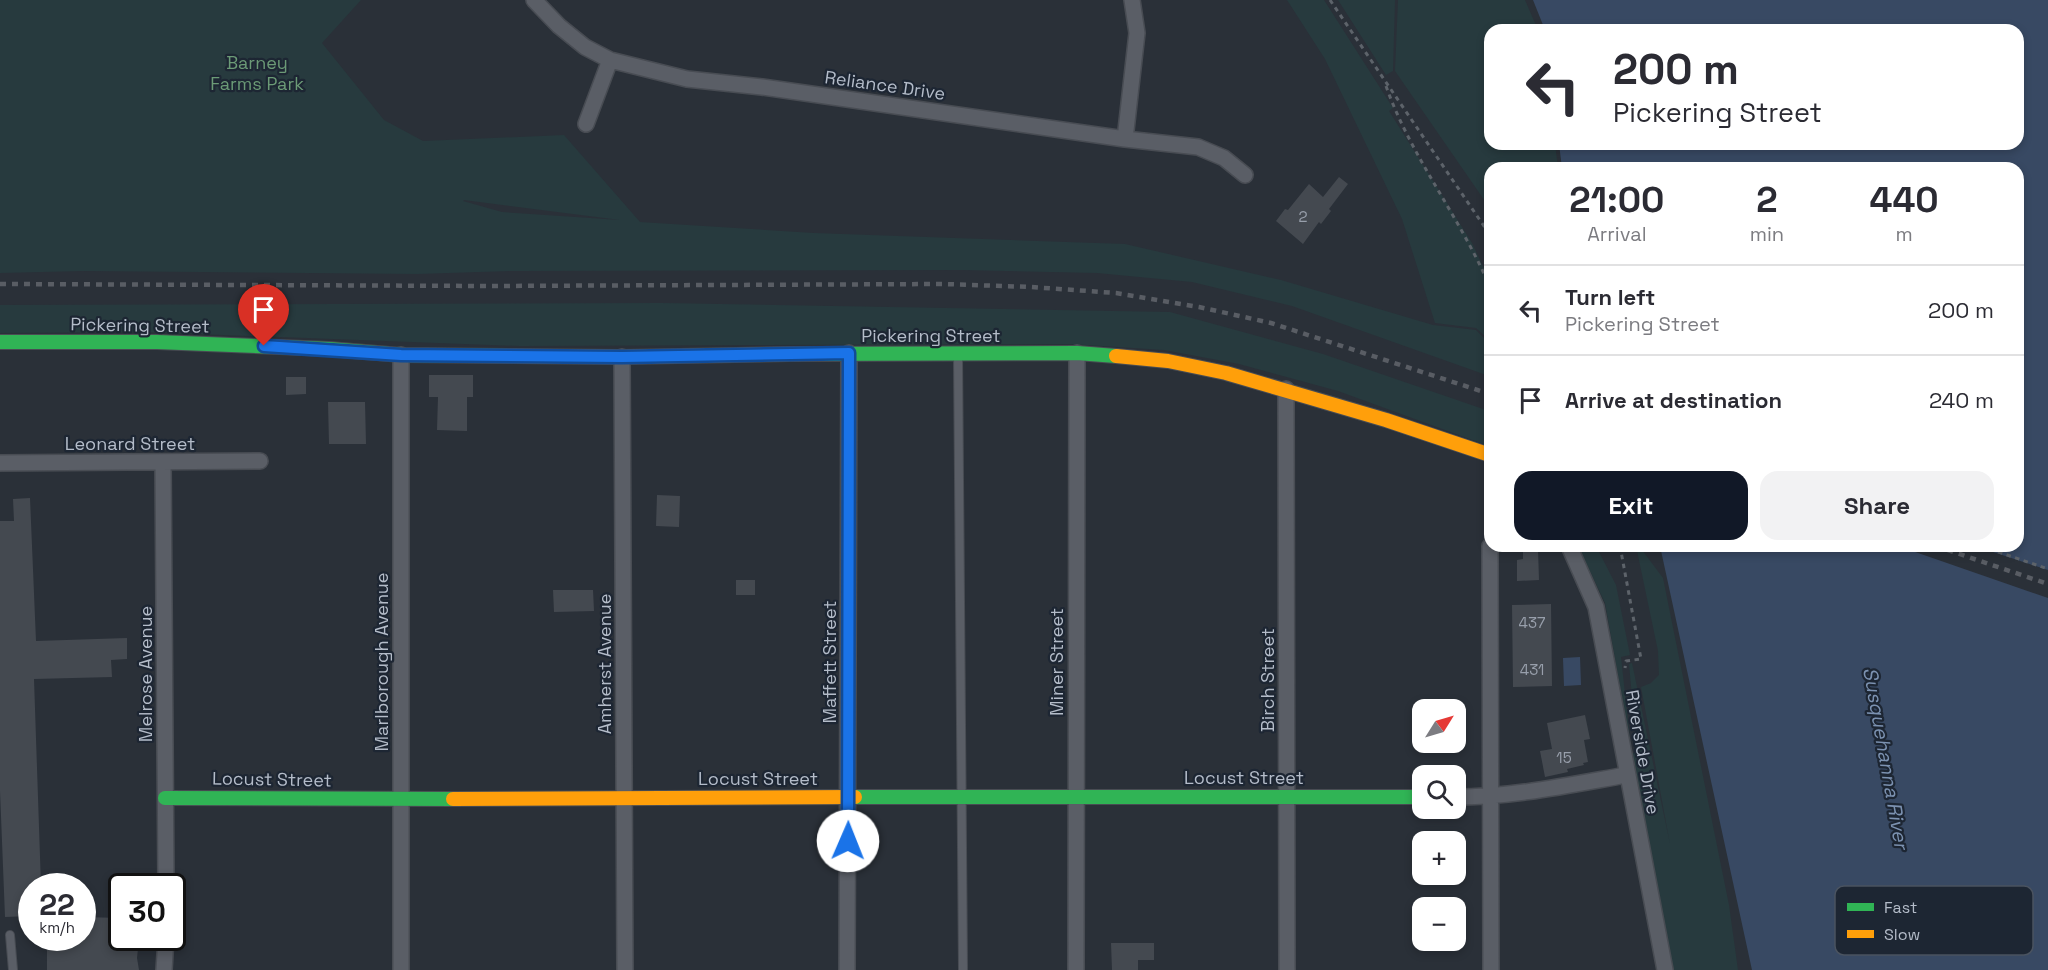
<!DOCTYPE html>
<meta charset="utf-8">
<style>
body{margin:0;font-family:"Space Grotesk",sans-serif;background:#f2f2f3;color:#2b2b33;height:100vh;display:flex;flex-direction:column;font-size:22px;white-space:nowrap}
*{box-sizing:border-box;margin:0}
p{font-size:20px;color:#7c7c81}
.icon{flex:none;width:33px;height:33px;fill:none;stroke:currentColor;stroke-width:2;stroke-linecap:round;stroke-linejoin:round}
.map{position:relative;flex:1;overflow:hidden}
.drawer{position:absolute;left:1484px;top:162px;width:540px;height:390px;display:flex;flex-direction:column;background:#fff;border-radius:18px;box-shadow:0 3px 9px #0003}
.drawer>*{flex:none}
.hud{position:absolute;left:1484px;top:24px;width:540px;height:126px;border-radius:18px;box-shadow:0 3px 9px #0003;background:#fff;color:#2b2b33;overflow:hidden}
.needle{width:39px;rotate:53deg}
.controls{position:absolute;left:1412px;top:699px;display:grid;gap:12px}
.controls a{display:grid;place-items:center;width:54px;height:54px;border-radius:12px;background:#fff;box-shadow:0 3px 9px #0003;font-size:30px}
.speed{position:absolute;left:18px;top:873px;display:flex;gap:12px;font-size:30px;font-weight:700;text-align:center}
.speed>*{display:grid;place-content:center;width:78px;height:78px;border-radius:50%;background:#fff;box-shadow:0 3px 9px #0003;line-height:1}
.speed small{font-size:15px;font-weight:400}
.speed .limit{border:3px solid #111;border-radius:9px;background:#fff;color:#111}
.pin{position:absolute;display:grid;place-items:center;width:51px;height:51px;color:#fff;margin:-62px -26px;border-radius:50% 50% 50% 0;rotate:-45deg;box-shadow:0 0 6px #0007}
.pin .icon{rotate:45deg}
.me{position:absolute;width:66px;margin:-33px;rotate:1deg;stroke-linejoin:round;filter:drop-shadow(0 0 4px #0008)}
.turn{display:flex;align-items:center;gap:21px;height:126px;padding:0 30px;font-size:27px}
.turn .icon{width:78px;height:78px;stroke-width:2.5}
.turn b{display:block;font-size:42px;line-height:51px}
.eta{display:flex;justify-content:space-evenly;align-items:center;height:102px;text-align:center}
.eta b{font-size:36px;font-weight:800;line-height:42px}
.cta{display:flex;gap:12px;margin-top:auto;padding:12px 30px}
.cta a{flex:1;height:69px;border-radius:18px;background:#111827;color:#fff;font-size:24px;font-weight:800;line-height:69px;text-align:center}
.cta a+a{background:#f2f2f3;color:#2b2b33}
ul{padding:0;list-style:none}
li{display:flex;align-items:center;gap:18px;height:90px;padding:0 30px;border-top:2px solid #e1e1e2}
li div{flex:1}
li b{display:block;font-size:22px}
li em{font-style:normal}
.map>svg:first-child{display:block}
.green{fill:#273a3e;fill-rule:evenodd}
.water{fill:#384963}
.pier{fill:#2a3038}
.building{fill:#444950}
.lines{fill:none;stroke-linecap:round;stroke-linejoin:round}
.lane-casing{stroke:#484c53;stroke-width:10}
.street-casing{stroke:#484c53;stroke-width:18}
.fast-casing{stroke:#484c53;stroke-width:16}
.slow-casing{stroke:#484c53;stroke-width:16}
.path{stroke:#5d636a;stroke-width:3;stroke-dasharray:4.5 4.5;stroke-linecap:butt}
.lane{stroke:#5a5e66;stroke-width:8}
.street{stroke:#5a5e66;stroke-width:15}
.fast{stroke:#30b455;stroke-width:14}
.slow{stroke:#ff9f0a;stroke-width:14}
.rail{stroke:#595d64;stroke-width:4.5;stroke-dasharray:6 6;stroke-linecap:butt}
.route-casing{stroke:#114b97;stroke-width:15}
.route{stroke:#1a73e8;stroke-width:10}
.labels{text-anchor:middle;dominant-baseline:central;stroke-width:4.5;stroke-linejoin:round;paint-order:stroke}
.number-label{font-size:15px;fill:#989fab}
.park-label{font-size:18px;fill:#6b9a76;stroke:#1d2633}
.street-label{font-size:18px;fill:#b4bcc9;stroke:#1d2633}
.water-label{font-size:20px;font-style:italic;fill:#7c92b1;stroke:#1d2633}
.key{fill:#1d2633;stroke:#4a5360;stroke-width:1.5}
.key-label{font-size:16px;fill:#b4bcc9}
</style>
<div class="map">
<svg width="2048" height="970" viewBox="0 0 2048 970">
<rect width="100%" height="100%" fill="#2a3038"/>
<!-- green -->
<path class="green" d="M0,0H361L322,43L384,120L423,141L564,135L640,222L814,233L1125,244L1281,280L1433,325L1476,330L1489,343V376L1292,306L1192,282L1097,273L962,270L511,271L417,274L83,271L0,273ZM463,201L464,200L620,220L502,212Z
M1287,0H1324L1393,108L1389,111L1472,243L1489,279V340L1476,328L1435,323L1402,219L1325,59Z
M1338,0H1395L1393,71L1386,75Z
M1398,0H1525L1538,30H1490V144H1555L1558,168H1490L1489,207L1395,71Z
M661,303L1170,312L1323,354L1489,411V446L1338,391L1239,364L1164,350L1071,344L520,346L143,332L0,333V305Z
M1578,546H1596L1616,585L1630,655L1621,657L1631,748L1605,603Z
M1636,546H1639L1663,578L1729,905L1738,970H1672L1631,754L1637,752L1629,664L1632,663L1670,844L1641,687L1651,683L1659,675L1658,651Z"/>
<!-- water -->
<path class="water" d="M1533,0H2048V970H1752L1660,546H2018V168H1562L1559,144H2018V30H1545Z
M1580,657L1581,685L1564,686L1563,658Z"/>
<!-- pier -->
<path class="pier" d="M1898,546H1975L2048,570V598Z"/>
<!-- building -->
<path class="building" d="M1339,177L1348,184L1329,209L1331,211L1321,224L1319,222L1303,244L1276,221L1285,209L1288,210L1309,184L1323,197Z
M429,375H473V397H467V431L437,430L438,397H429Z
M286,377H306V394L286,395Z
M328,402H365L366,444H329Z
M657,495L680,496L679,527L656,526Z
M30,498L36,641L127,638V659L111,660L112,677L34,679L41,886H32V916L5,917L0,791V521H14L13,499Z
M1523,549H1538L1539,580L1517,581V560L1523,559Z
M736,580H755V595H736Z
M553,590H593L594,611L554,612Z
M1551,604L1552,686L1513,687L1512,605Z
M1585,715L1590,739L1584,740L1588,762L1583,763L1584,765L1567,769L1568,772L1545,777L1540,751L1552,749L1547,723Z
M82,917L122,918V938L139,939L137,958L139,970H47V938H82Z
M1111,943H1154V960H1138V970H1112Z"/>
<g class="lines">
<defs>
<path id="lane" d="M958,355L963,970
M10,935L13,970"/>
<path id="street" d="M534,0L559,26L585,47L610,60L687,79L762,87L1125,139L1198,147L1224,158L1245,175
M586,124L610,60
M1125,139L1137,33L1132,0
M401,355V970
M622,357L625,970
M1286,389L1287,970
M163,462L166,886
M0,463L260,461
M1490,546L1491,970
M1569,546L1596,607L1665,970
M1455,797C1513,797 1569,785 1626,775
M164,970L166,938
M847,970L849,353
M1076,970L1077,353"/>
<path id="fast" d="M0,342H157L329,349L401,355L513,356
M790,354L1077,353L1116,356
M855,797H1422
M165,798L453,799"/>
<path id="slow" d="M513,356L622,357L790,354
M1116,356L1168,361L1226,373L1386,420L1490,455
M453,799L855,797"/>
</defs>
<!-- lane casing -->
<use href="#lane" class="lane-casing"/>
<!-- street casing -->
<use href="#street" class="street-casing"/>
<!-- fast casing -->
<use href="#fast" class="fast-casing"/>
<!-- slow casing -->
<use href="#slow" class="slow-casing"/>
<!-- path -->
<path class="path" d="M1330,0L1490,235
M1386,86C1411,157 1460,217 1490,287
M1620,546L1641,659L1626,661L1625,668
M1981,546L2048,569"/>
<!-- lane -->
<use href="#lane" class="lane"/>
<!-- street -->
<use href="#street" class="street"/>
<!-- fast -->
<use href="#fast" class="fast"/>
<!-- slow -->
<use href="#slow" class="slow"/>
<!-- rail -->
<path class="rail" d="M0,284L491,286L944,284L1031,287L1116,293L1199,307L1271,323L1490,394
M1936,546L2048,584"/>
</g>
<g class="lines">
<defs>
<path id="route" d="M264,346L401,355L622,357L849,353L848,841"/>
</defs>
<!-- route casing -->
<use href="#route" class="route-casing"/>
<!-- route -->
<use href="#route" class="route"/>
</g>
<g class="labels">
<!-- number labels -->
<g class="number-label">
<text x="1303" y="216">2</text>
<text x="1532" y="622">437</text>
<text x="1532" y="669">431</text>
<text x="1564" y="757">15</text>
</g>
<!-- park labels -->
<g class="park-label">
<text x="257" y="62">Barney<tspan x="257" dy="21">Farms Park</tspan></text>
</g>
<!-- street labels -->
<g class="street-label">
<text transform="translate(885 85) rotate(8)">Reliance Drive</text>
<text transform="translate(140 325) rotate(1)">Pickering Street</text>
<text x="931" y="335">Pickering Street</text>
<text x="130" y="443">Leonard Street</text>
<text transform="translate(381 662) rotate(-90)">Marlborough Avenue</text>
<text transform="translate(829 662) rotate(-90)">Maffett Street</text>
<text transform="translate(1056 662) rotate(-90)">Miner Street</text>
<text transform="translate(604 664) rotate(-90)">Amherst Avenue</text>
<text transform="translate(145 674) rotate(-90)">Melrose Avenue</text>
<text transform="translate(1267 680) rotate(-90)">Birch Street</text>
<text transform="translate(1643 752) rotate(80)">Riverside Drive</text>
<text x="1244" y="777">Locust Street</text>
<text x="758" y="778">Locust Street</text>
<text transform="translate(272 779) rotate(1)">Locust Street</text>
</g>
<!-- water labels -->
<g class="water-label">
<text transform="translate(1886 758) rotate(80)">Susquehanna River</text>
</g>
</g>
<!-- legend -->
<rect x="1835" y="886" width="198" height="69" rx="9" class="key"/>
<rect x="1847" y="903" width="27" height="8" fill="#30b455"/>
<rect x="1847" y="930" width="27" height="8" fill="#ff9f0a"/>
<g class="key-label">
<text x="1884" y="913">Fast</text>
<text x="1884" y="940">Slow</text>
</g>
</svg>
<div class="controls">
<a><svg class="needle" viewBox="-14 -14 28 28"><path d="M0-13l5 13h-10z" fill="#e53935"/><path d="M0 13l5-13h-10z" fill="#7c7c81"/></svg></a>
<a><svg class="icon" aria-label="search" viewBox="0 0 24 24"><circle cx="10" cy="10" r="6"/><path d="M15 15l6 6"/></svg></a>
<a>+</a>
<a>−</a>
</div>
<div class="speed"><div>22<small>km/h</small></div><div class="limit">30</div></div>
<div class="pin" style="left:264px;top:346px;background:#d93025"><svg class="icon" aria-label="arrive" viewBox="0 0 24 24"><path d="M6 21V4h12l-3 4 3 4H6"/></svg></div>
<svg class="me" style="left:848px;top:841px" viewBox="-20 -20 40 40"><circle r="19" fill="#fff"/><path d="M0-13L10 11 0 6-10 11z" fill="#1a73e8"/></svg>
<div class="hud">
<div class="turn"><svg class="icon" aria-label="left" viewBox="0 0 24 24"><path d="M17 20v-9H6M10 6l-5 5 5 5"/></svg><div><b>200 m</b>Pickering Street</div></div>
</div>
<section class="drawer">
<div class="eta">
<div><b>21:00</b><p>Arrival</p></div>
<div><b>2</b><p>min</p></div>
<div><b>440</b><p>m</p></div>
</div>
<ul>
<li><svg class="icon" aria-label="left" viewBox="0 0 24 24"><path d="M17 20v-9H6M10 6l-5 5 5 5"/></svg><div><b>Turn left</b><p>Pickering Street</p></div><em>200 m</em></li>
<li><svg class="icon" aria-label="arrive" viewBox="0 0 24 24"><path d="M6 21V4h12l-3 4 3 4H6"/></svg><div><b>Arrive at destination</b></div><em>240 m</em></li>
</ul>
<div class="cta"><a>Exit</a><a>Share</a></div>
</section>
</div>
